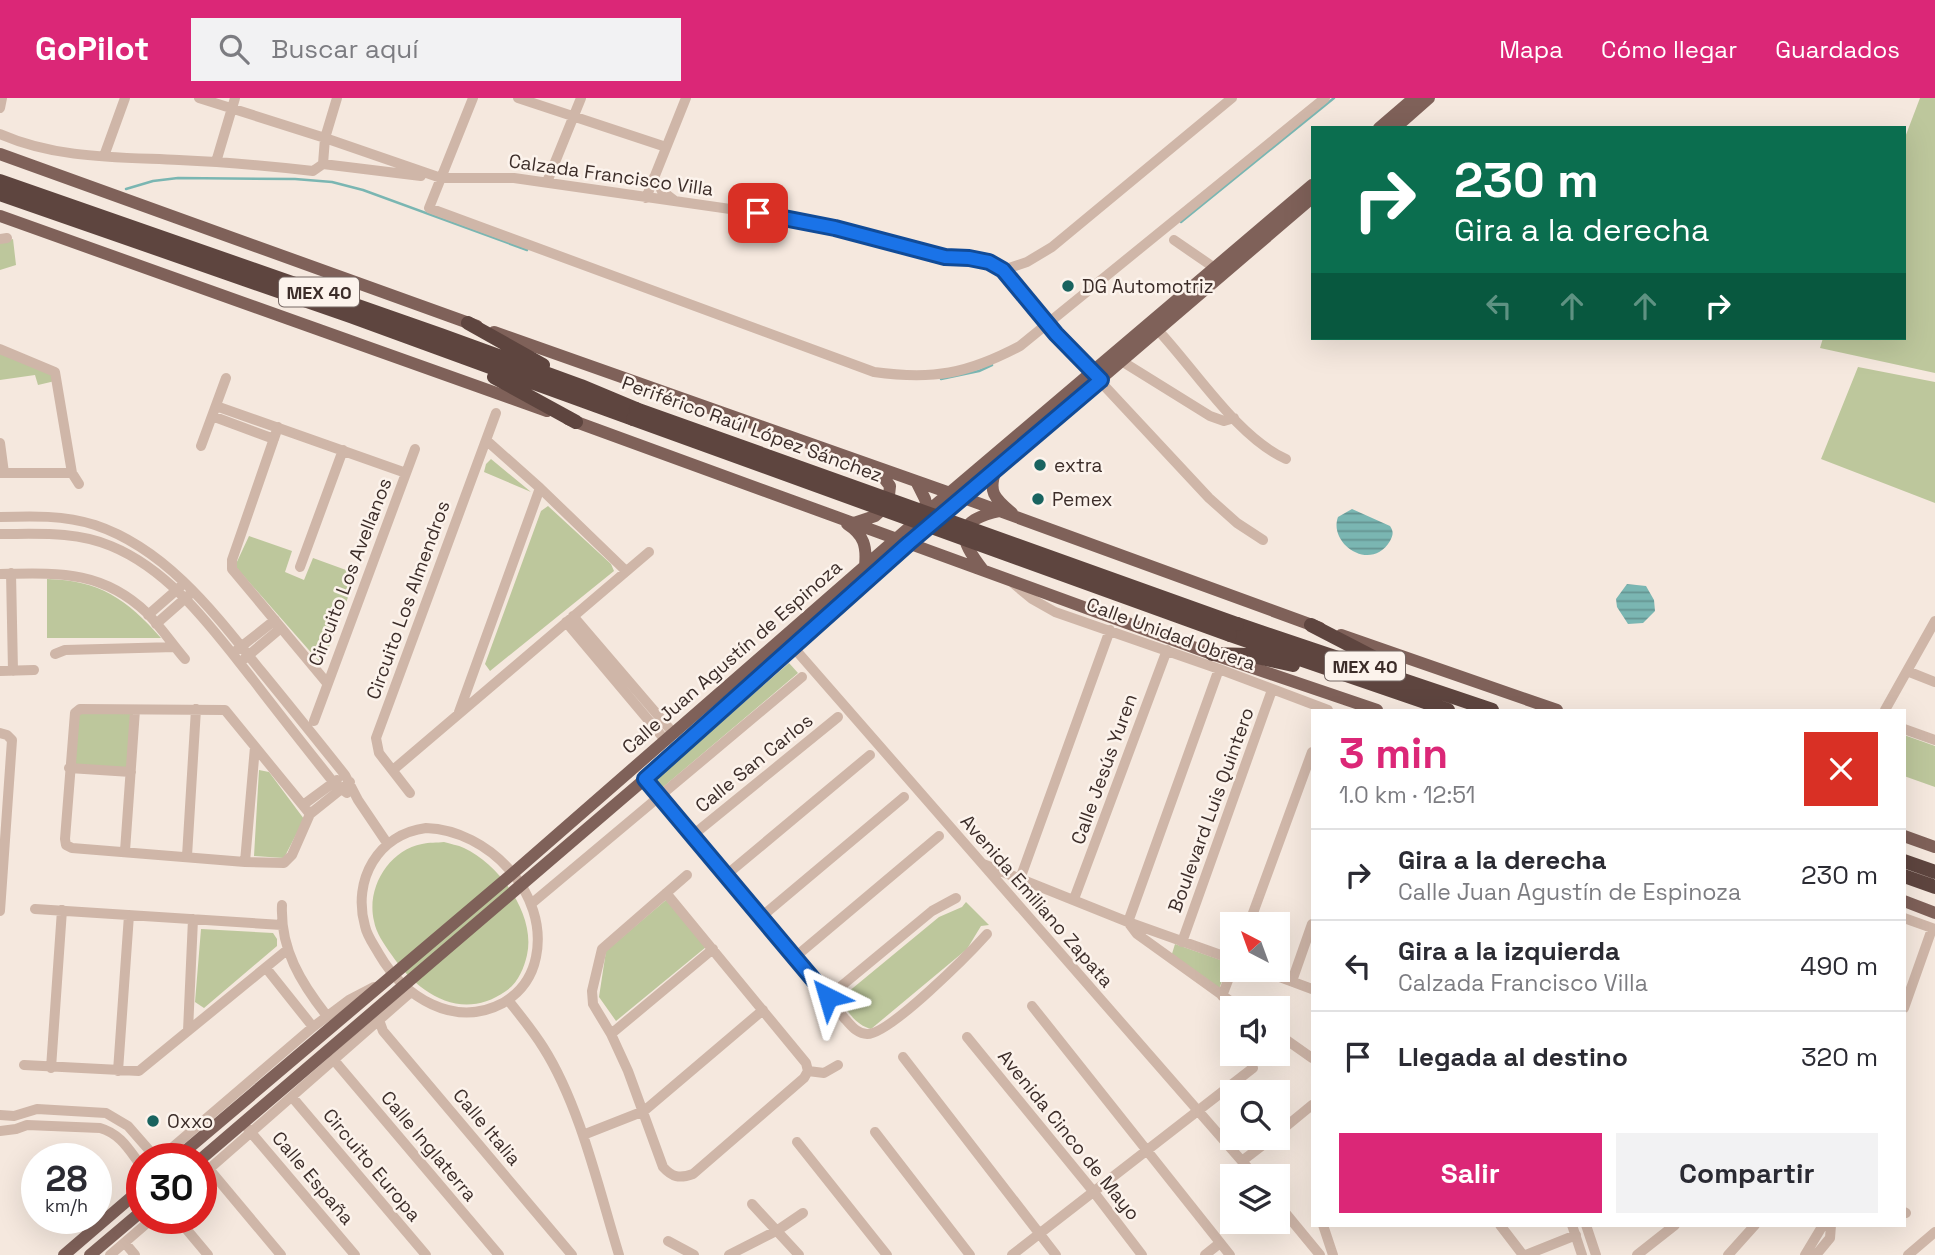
<!DOCTYPE html>
<html lang="es">
<meta charset="utf-8">
<style>
body{margin:0;font-family:"Space Grotesk",sans-serif;background:#f2f2f3;color:#2b2b33;height:100vh;display:flex;flex-direction:column;font-size:26px;white-space:nowrap}
*{box-sizing:border-box;margin:0}
p{font-size:23px;color:#7c7c81}
.icon{flex:none;width:38px;height:38px;fill:none;stroke:currentColor;stroke-width:2;stroke-linecap:round;stroke-linejoin:round}
.map{position:relative;flex:1;overflow:hidden}
.sheet{position:absolute;left:1311px;top:611px;width:595px;height:518px;display:flex;flex-direction:column;background:#fff;border-radius:0px;box-shadow:0 7px 28px #0002}
.sheet>*{flex:none}
.guide{position:absolute;left:1311px;top:28px;width:595px;height:214px;border-radius:0px;box-shadow:0 7px 28px #0002;background:#0b6e4f;color:#fff;overflow:hidden}
.needle{width:46px;rotate:319deg}
.tools{position:absolute;left:1220px;top:814px;display:grid;gap:14px}
.tools a{display:grid;place-items:center;width:70px;height:70px;border-radius:0px;background:#fff;box-shadow:0 7px 28px #0002;font-size:35px}
.speed{position:absolute;left:21px;top:1045px;display:flex;gap:14px;font-size:35px;font-weight:700;text-align:center}
.speed>*{display:grid;place-content:center;width:91px;height:91px;border-radius:50%;background:#fff;box-shadow:0 7px 28px #0002;line-height:1}
.speed small{font-size:18px;font-weight:400}
.speed .limit{border:10px solid #d22;background:#fff;color:#111}
.pin{position:absolute;display:grid;place-items:center;width:60px;height:60px;color:#fff;margin:-30px;border-radius:14px;box-shadow:0 4px 10px #0006}
.me{position:absolute;width:77px;margin:-38px;rotate:320deg;stroke-linejoin:round;filter:drop-shadow(0 0 5px #0008)}
.turn{display:flex;align-items:center;gap:24px;height:147px;padding:0 28px;font-size:32px}
.turn .icon{width:91px;height:91px;stroke-width:2.5}
.turn b{display:block;font-size:49px;line-height:60px}
.lanes{display:flex;align-items:center;height:66px;padding:0 28px;background:#0003;justify-content:center;gap:35px;direction:ltr}
.lanes .off{opacity:.35}
.round{display:grid;place-items:center;flex:none;width:74px;height:74px;border-radius:0px;background:#f2f2f3}
.summary{display:flex;align-items:center;justify-content:space-between;height:119px;padding:0 28px}
h1{font-size:42px;font-weight:600;line-height:52px;color:#db2777}
.cta{display:flex;gap:14px;margin-top:auto;padding:14px 28px}
.cta a{flex:1;height:80px;border-radius:0px;background:#db2777;color:#fff;font-size:28px;font-weight:600;line-height:80px;text-align:center}
.cta a+a{background:#f2f2f3;color:#2b2b33}
ul{padding:0;list-style:none}
li{display:flex;align-items:center;gap:21px;height:91px;padding:0 28px;border-top:2px solid #e1e1e2}
li div{flex:1}
li b{display:block;font-size:26px}
li em{font-style:normal}
header{display:flex;align-items:center;gap:42px;box-sizing:border-box;height:98px;padding:0 35px;background:#db2777;color:#fff}
header strong{font-size:33px}
nav{display:flex;gap:38px;margin-inline-start:auto;font-size:24px}
.search{width:490px;height:63px;background:#f2f2f3;display:flex;align-items:center;gap:18px;box-sizing:border-box;padding:0 24px;border-radius:0px;color:#7c7c81;font-size:26px}
.map>svg:first-child{display:block}
.green{fill:#bdc79c}
.water{fill:url(#water-rules)}
.lines{fill:none;stroke-linecap:round;stroke-linejoin:round}
.stream{stroke:#7ab6b2;stroke-width:2.5}
.minor{stroke:#cfb6a8;stroke-width:10}
.major{stroke:#7f6159;stroke-width:12}
.highway{stroke:#5e453f;stroke-width:14}
.highway-bridge{stroke:#5e453f;stroke-width:14}
.route-casing{stroke:#114b97;stroke-width:18}
.route{stroke:#1a73e8;stroke-width:12}
.poi-dot{fill:#19635f;stroke:#fcf3ec;stroke-width:2.5}
.labels{text-anchor:middle;dominant-baseline:central;stroke-width:5;stroke-linejoin:round;paint-order:stroke}
.shield{fill:#fcf3ec;stroke:#766864;stroke-width:2}
.shield-label{font-size:18px;font-weight:bold;fill:#3c2d29}
.street-label{font-size:19px;fill:#3c2d29;stroke:#fcf3ec}
.poi-label{font-size:19px;fill:#3c2d29;stroke:#fcf3ec;text-anchor:start}
</style>
<header>
<strong>GoPilot</strong>
<div class="search"><svg class="icon" aria-label="search" viewBox="0 0 24 24"><circle cx="10" cy="10" r="6"/><path d="M15 15l6 6"/></svg>Buscar aquí</div>
<nav><a>Mapa</a><a>Cómo llegar</a><a>Guardados</a></nav>
</header>
<div class="map">
<svg width="1935" height="1157" viewBox="0 0 1935 1157">
<defs>
<pattern id="water-rules" width="6" height="5" patternUnits="userSpaceOnUse" patternTransform="scale(1.75)"><rect width="6" height="5" fill="#7ab6b2"/><path d="M0 2.5h6" fill="none" stroke="#659491"/></pattern>
</defs>
<rect width="100%" height="100%" fill="#f5e8de"/>
<!-- green -->
<path class="green" d="M1920,0H1935V275L1820,250L1823,240H1904V42Z
M13,141L16,167L0,172V145Z
M0,253L54,275L55,283L38,287L35,277L0,282Z
M1858,269L1935,284V405L1821,361Z
M491,361L531,394L484,374L486,366Z
M548,408L611,466L614,473L490,573L485,566L541,413Z
M249,438L292,453L285,474L304,482L313,460L357,476L322,567L235,468Z
M47,481C99,482 127,501 161,540H47Z
M789,565L798,575L662,690L655,682Z
M77,613L133,615L129,671L71,669Z
M1904,637L1935,648V689L1904,678Z
M259,672L269,674L304,721L284,760L254,758Z
M444,744C450,746 458,747 464,750C500,767 536,817 527,857C524,870 518,885 506,893C461,925 417,895 391,856C384,846 376,835 374,823C366,790 389,752 422,746C429,744 437,745 444,744Z
M666,802L706,849L616,923L599,899L606,853Z
M966,804L989,827L981,828L967,851L871,931C857,927 850,917 842,905V899L939,819L962,809Z
M201,831L273,835L277,841V848L204,910L195,904Z
M1175,846L1229,865L1219,891L1171,859Z"/>
<!-- water -->
<path class="water" d="M1352,411L1390,428C1394,434 1393,437 1390,443C1371,475 1328,446 1338,419Z
M1627,486L1646,488L1654,502L1655,513L1643,525L1628,526L1617,509L1616,501Z"/>
<g class="lines">
<!-- stream -->
<path class="stream" d="M126,91L153,83L178,80L295,81L332,84L363,92L527,152
M1181,124L1334,0
M941,281L979,273L992,267"/>
<!-- minor -->
<path class="minor" d="M199,0L325,40L441,80H514L758,115L835,129L945,159L969,160L989,164L1003,172L1056,236L1209,400L1237,425L1263,442
M473,0L429,110L874,274C933,282 967,276 1020,248L1325,0
M518,0L666,49
M0,10L2,0
M0,36C57,61 118,59 179,62C224,64 269,68 313,73L323,66L325,40L337,0
M104,58L125,0
M216,64L235,0
M323,66L421,78
M654,79L662,93L675,103
M547,84L581,0
M646,100L686,0
M0,141L7,140
M1174,142L1219,173
M1003,172L1027,164L1052,149L1232,0
M1154,228C1193,268 1236,339 1286,361
M0,251L55,274L72,375L79,386
M1115,259L1210,318L1224,323L1234,320
M216,308L406,375
M212,318L274,341
M278,329L232,462V471L327,585
M486,342L540,390L626,473
M0,345L4,375
M201,348L226,280
M0,375H72
M0,419C32,418 64,417 95,427C167,451 216,517 261,573C289,607 317,642 345,677L358,702L387,745
M0,436C38,436 76,433 111,448C172,473 214,533 254,583C280,617 307,651 334,685L347,695
M300,469L343,352
M11,475L13,573
M0,476C58,475 102,472 147,515C161,529 172,546 185,561
M1014,486L1032,501L1055,514L1219,571L1328,612
M148,517L180,489
M573,518L674,636
M566,524L666,643
M156,526L189,497
M794,550L1255,1078
M237,552L275,522
M55,556L65,552L175,549
M244,561L281,530
M1219,571L1128,824L1137,836L1240,910
M0,573L34,572
M1907,573L1935,584
M1885,612L1935,523
M459,614L540,390
M314,623L415,351
M1904,631L1935,642
M0,635L7,637L12,642L0,813
M69,670L131,674
M393,672L649,454
M645,681L845,921C851,927 857,936 867,936C889,937 970,855 987,836
M410,695L379,655L376,640L496,315
M303,707L337,682
M310,716L225,612L80,611L75,615L65,741L66,747L72,750L245,764L284,765L292,757L310,716L350,684
M426,730C489,732 549,796 536,859C532,879 520,895 503,905C454,931 404,899 379,856C374,847 367,838 365,828C352,782 378,736 426,730Z
M693,737L838,619
M125,753L135,612
M187,758L196,611
M245,764L255,649
M983,766L1128,824L1232,861
M687,777L602,851L592,893L593,906L611,936L628,973L663,1069C672,1079 679,1081 693,1076L804,980L808,973
M725,778L870,657
M1020,781L1110,532
M666,795L806,965L808,973
M1074,801L1167,552
M531,806L802,579
M282,807C280,851 301,885 327,918
M35,811L282,827
M760,820L904,699
M1904,820L1935,831
M1249,826L1312,654
M1182,844L1272,592
M794,860L939,738
M266,870L313,929
M1261,872L1312,891
M1292,883L1312,826
M1222,898L1232,872
M828,899L932,813L956,800
M508,902C520,917 533,933 543,949C580,1007 599,1092 619,1157
M1032,908L1230,1157
M1904,910L1932,831
M379,922L383,933L572,1157
M188,933L193,821
M611,936L713,851
M1278,936L1312,960
M967,939L1093,1093L1142,1157
M903,959L1056,1157
M333,961L499,1157
M24,967L139,973L287,852
M51,970L62,812
M118,973L129,817
M808,973L824,975L838,967
M292,999L426,1157
M0,1017L14,1018L37,1011L106,1015L128,1028L156,1060
M248,1031L355,1157
M0,1033L16,1031L27,1027L100,1030C121,1036 129,1052 142,1069
M875,1034L970,1157
M1278,1035L1312,1007
M583,1037L644,1013L763,912
M797,1044L887,1157
M160,1060L313,929L349,902L374,889
M1242,1063L1272,1040
M209,1071L281,1157
M201,1078L411,894
M752,1106L799,1157
M1278,1106L1320,1157
M1904,1114L1906,1115
M177,1120L208,1157
M1323,1127L1333,1157
M1500,1127L1523,1157
M1572,1127L1582,1157
M1586,1127L1596,1157
M668,1143L694,1157
M125,1145L135,1157
M110,1157L153,1120
M729,1157L778,1132L803,1115
M1012,1157L1253,970
M1205,1157L1220,1145
M1526,1157L1576,1137
M1637,1157L1675,1127
M1728,1157L1755,1127
M1805,1157L1823,1127
M1816,1157L1830,1140L1831,1127
M1908,1157L1935,1134"/>
<!-- major -->
<path class="major" d="M1379,30L1414,0
M1395,30L1429,0
M0,56L477,228
M0,118L547,313
M494,234L964,400L1320,530
M568,321L1212,556L1377,612
M996,372C987,395 996,401 1012,415
M916,383L925,401L928,413
M854,425L875,418L888,406L890,388L877,371
M847,426C864,437 867,448 865,468
M983,472C958,440 954,423 1000,413
M1341,537L1557,612
M1904,738L1935,749
M1904,803L1935,815
M177,1060L512,776L928,413L1312,87
M201,1061L645,681L909,445L1312,100
M64,1157L142,1090
M90,1157L142,1113"/>
<!-- highway -->
<path class="highway" d="M0,83L441,237L581,288L636,311
M0,96L350,218L633,321
M468,225L543,267
M494,279L576,324
M1237,526L1492,612
M1311,527L1398,572
M1230,537L1448,612
M1212,556L1248,557L1293,567
M1904,763L1935,774
M1904,778L1935,789"/>
<!-- highway-bridge -->
<path class="highway-bridge" d="M636,311L1237,526
M633,321L1230,537"/>
</g>
<g class="lines">
<defs>
<path id="route" d="M758,115L835,130L945,159L969,160L989,164L1003,172L1056,236L1101,282L909,445L645,681L828,899"/>
</defs>
<!-- route casing -->
<use href="#route" class="route-casing"/>
<!-- route -->
<use href="#route" class="route"/>
</g>
<!-- markers -->
<g class="poi-dot">
<circle cx="1068" cy="188" r="7"/>
<circle cx="1040" cy="367" r="7"/>
<circle cx="1038" cy="401" r="7"/>
<circle cx="153" cy="1023" r="7"/>
</g>
<g class="labels">
<!-- shield labels -->
<g class="shield">
<rect x="279" y="179.5" width="80" height="29" rx="5"/>
<rect x="1325" y="553.5" width="80" height="29" rx="5"/>
</g>
<g class="shield-label">
<text x="319" y="194">MEX 40</text>
<text x="1365" y="568">MEX 40</text>
</g>
<!-- street labels -->
<g class="street-label">
<text transform="translate(611 77) rotate(8)">Calzada Francisco Villa</text>
<text transform="translate(752 331) rotate(20)">Periférico Raúl López Sánchez</text>
<text transform="translate(350 474) rotate(-69)">Circuito Los Avellanos</text>
<text transform="translate(408 502) rotate(-70)">Circuito Los Almendros</text>
<text transform="translate(1171 536) rotate(20)">Calle Unidad Obrera</text>
<text transform="translate(732 559) rotate(-41)">Calle Juan Agustín de Espinoza</text>
<text transform="translate(754 665) rotate(-39)">Calle San Carlos</text>
<text transform="translate(1104 671) rotate(-70)">Calle Jesús Yuren</text>
<text transform="translate(1211 712) rotate(-70)">Boulevard Luis Quintero</text>
<text transform="translate(1037 803) rotate(49)">Avenida Emiliano Zapata</text>
<text transform="translate(487 1029) rotate(50)">Calle Italia</text>
<text transform="translate(1069 1037) rotate(51)">Avenida Cinco de Mayo</text>
<text transform="translate(429 1048) rotate(50)">Calle Inglaterra</text>
<text transform="translate(372 1067) rotate(50)">Circuito Europa</text>
<text transform="translate(313 1080) rotate(50)">Calle España</text>
</g>
<!-- poi labels -->
<g class="poi-label">
<text x="1082" y="188">DG Automotriz</text>
<text x="1054" y="367">extra</text>
<text x="1052" y="401">Pemex</text>
<text x="167" y="1023">Oxxo</text>
</g>
</g>
</svg>
<div class="tools">
<a><svg class="needle" viewBox="-14 -14 28 28"><path d="M0-13l5 13h-10z" fill="#e53935"/><path d="M0 13l5-13h-10z" fill="#7c7c81"/></svg></a>
<a><svg class="icon" aria-label="sound" viewBox="0 0 24 24"><path d="M4 9h4l5-4v14l-5-4H4zM17 9q2 3 0 6"/></svg></a>
<a><svg class="icon" aria-label="search" viewBox="0 0 24 24"><circle cx="10" cy="10" r="6"/><path d="M15 15l6 6"/></svg></a>
<a><svg class="icon" aria-label="layers" viewBox="0 0 24 24"><path d="M12 4l9 5-9 5-9-5zM3 14l9 5 9-5"/></svg></a>
</div>
<div class="speed"><div>28<small>km/h</small></div><div class="limit">30</div></div>
<div class="pin" style="left:758px;top:115px;background:#d93025"><svg class="icon" aria-label="arrive" viewBox="0 0 24 24"><path d="M6 21V4h12l-3 4 3 4H6"/></svg></div>
<svg class="me" style="left:828px;top:899px" viewBox="-20 -20 40 40"><path d="M0-17L14 15 0 8-14 15z" fill="#1a73e8" stroke="#fff" stroke-width="4"/></svg>
<div class="guide">
<div class="turn"><svg class="icon" aria-label="right" viewBox="0 0 24 24"><path d="M7 20v-9h11M14 6l5 5-5 5"/></svg><div><b>230 m</b>Gira a la derecha</div></div>
<div class="lanes"><svg class="icon off" aria-label="left" viewBox="0 0 24 24"><path d="M17 20v-9H6M10 6l-5 5 5 5"/></svg><svg class="icon off" aria-label="ahead" viewBox="0 0 24 24"><path d="M12 20V5M6 11l6-6 6 6"/></svg><svg class="icon off" aria-label="ahead" viewBox="0 0 24 24"><path d="M12 20V5M6 11l6-6 6 6"/></svg><svg class="icon" aria-label="right" viewBox="0 0 24 24"><path d="M7 20v-9h11M14 6l5 5-5 5"/></svg></div>
</div>
<section class="sheet">
<div class="summary"><div><h1>3 min</h1><p>1.0 km · 12:51</p></div><a class="round" style="background:#d93025;color:#fff"><svg class="icon" aria-label="close" viewBox="0 0 24 24"><path d="M6 6l12 12M18 6L6 18"/></svg></a></div>
<ul>
<li><svg class="icon" aria-label="right" viewBox="0 0 24 24"><path d="M7 20v-9h11M14 6l5 5-5 5"/></svg><div><b>Gira a la derecha</b><p>Calle Juan Agustín de Espinoza</p></div><em>230 m</em></li>
<li><svg class="icon" aria-label="left" viewBox="0 0 24 24"><path d="M17 20v-9H6M10 6l-5 5 5 5"/></svg><div><b>Gira a la izquierda</b><p>Calzada Francisco Villa</p></div><em>490 m</em></li>
<li><svg class="icon" aria-label="arrive" viewBox="0 0 24 24"><path d="M6 21V4h12l-3 4 3 4H6"/></svg><div><b>Llegada al destino</b></div><em>320 m</em></li>
</ul>
<div class="cta"><a>Salir</a><a>Compartir</a></div>
</section>
</div>
